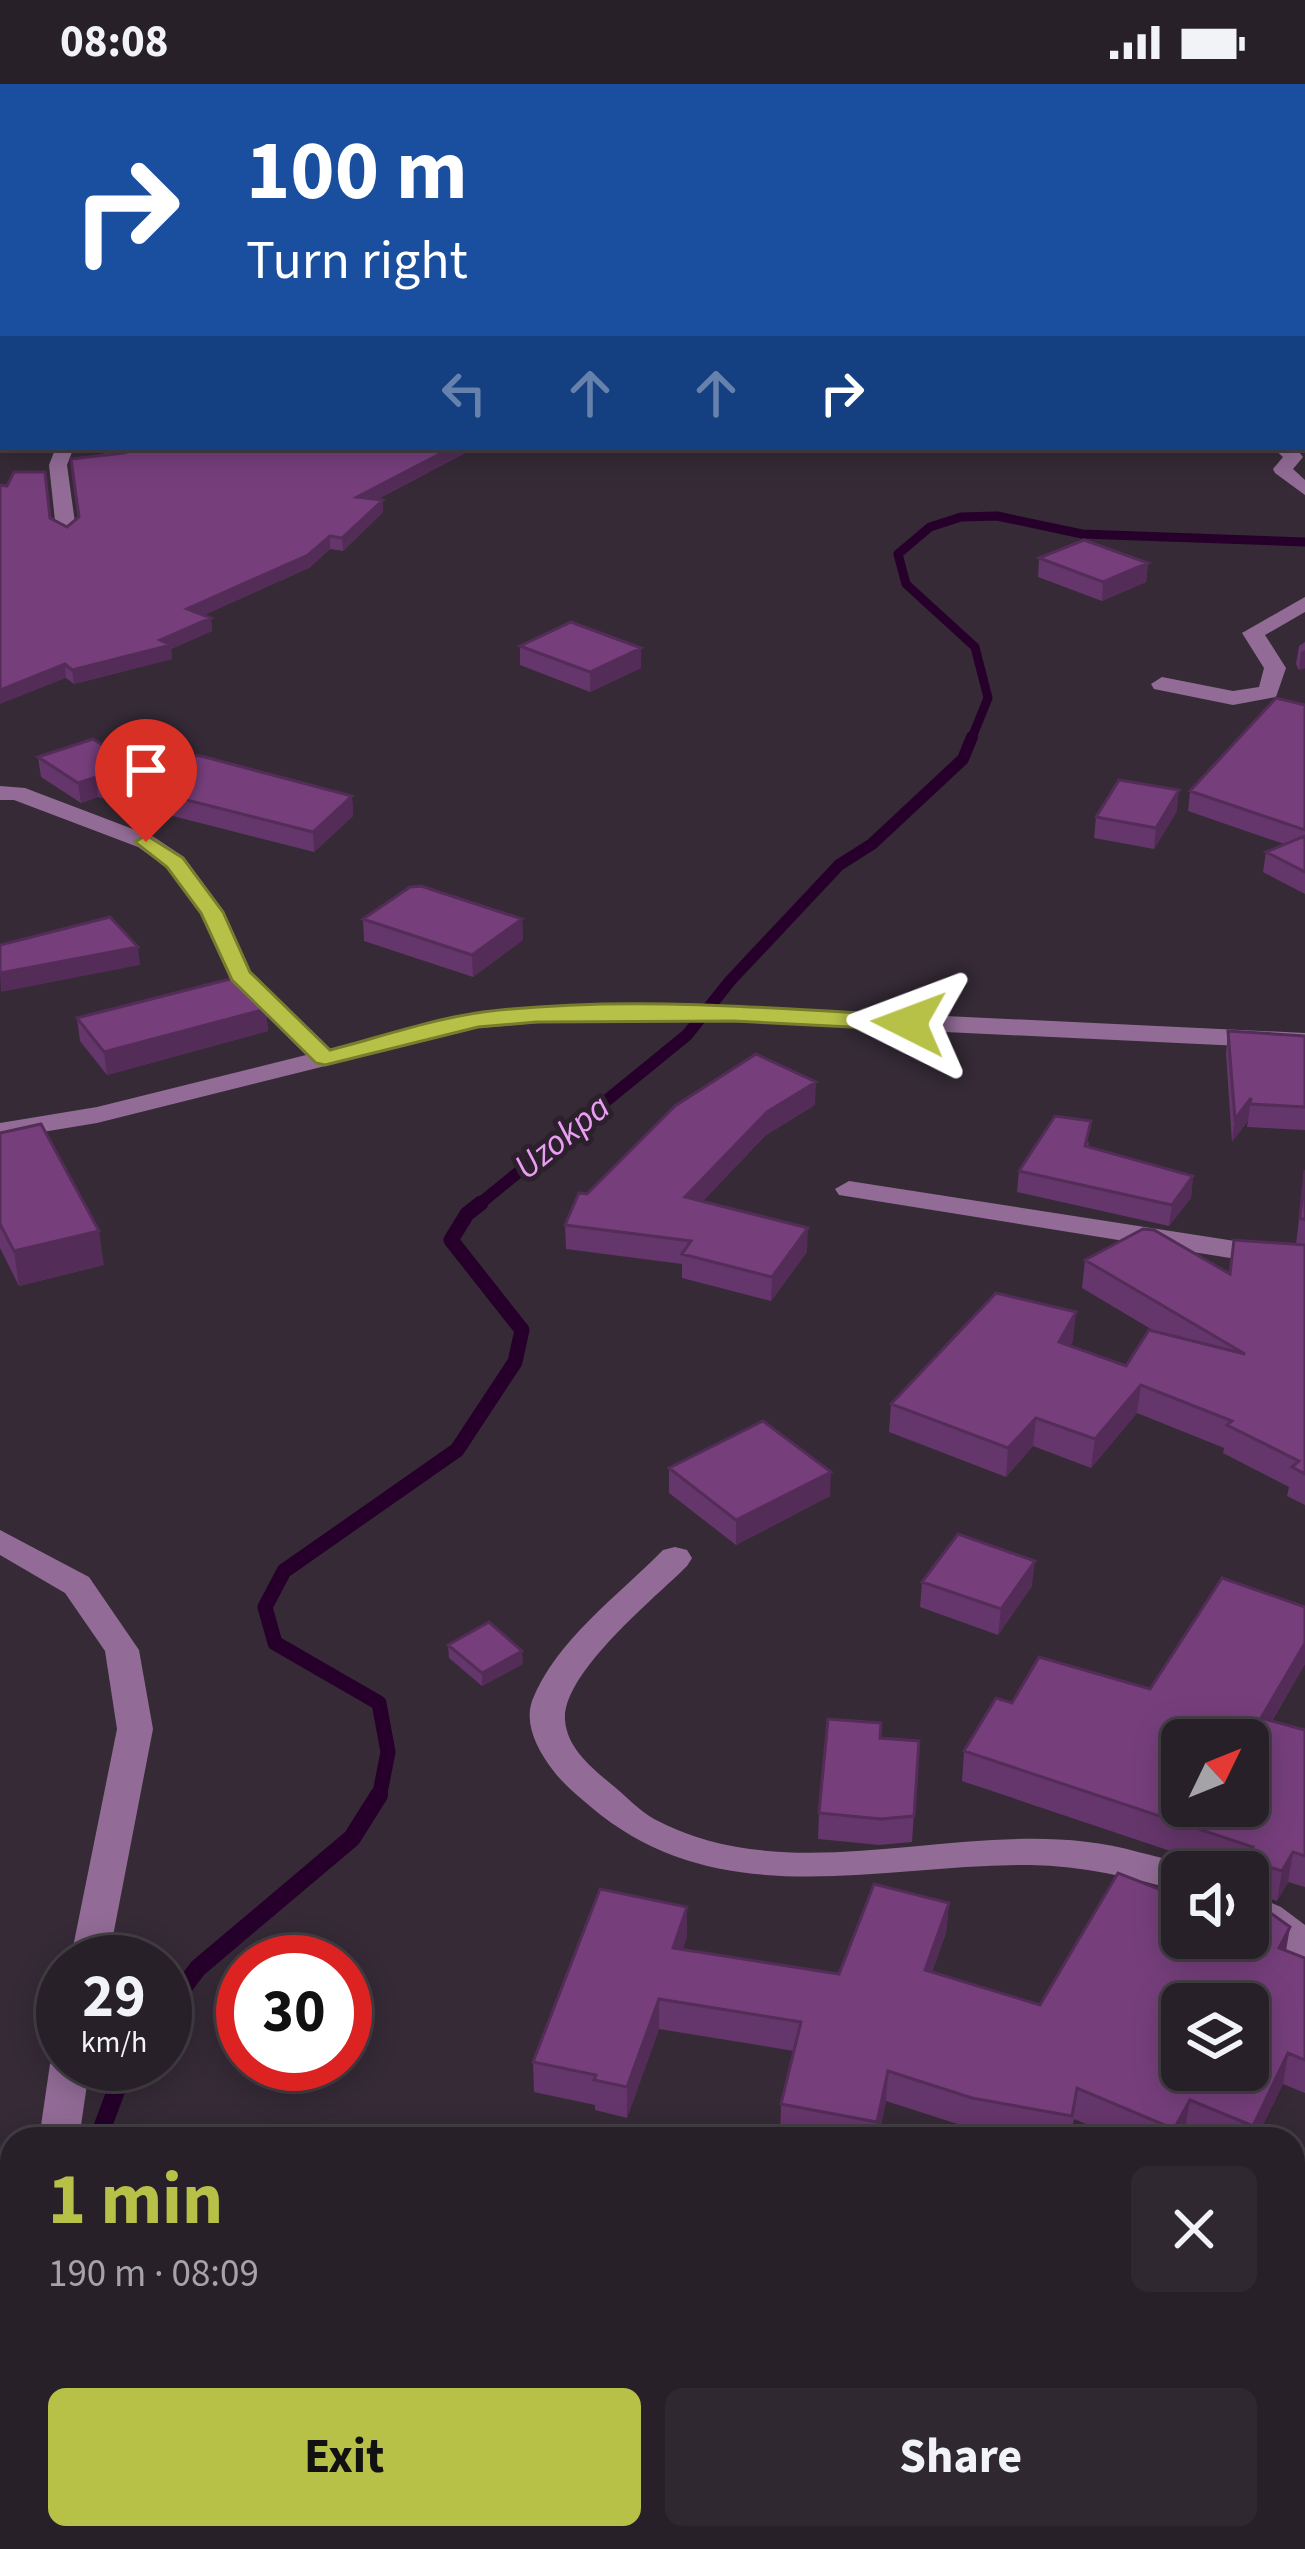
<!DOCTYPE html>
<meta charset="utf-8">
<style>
body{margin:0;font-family:"Source Sans 3",sans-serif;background:#302830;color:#f1f3f6;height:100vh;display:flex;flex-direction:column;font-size:45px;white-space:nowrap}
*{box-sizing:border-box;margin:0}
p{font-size:39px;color:#a5a3a8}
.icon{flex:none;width:66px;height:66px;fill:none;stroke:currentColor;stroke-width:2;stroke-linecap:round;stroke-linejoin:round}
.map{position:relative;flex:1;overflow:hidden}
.drawer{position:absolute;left:0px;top:2043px;width:1305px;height:423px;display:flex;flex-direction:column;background:#282028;border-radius:36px 36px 0 0;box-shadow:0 6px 30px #0003,0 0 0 3px #443e45}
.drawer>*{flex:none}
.hud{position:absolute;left:0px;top:0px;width:1305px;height:366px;box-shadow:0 6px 30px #0003,0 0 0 3px #443e45;background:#1a4fa0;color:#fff;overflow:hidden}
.needle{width:78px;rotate:47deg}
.buttons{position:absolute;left:1161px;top:1635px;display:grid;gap:24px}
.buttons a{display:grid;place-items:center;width:108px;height:108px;border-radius:18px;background:#282028;box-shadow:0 6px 30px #0003,0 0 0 3px #443e45;font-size:60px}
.speed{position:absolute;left:36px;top:1851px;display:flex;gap:24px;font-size:60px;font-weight:700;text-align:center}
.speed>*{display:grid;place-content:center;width:156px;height:156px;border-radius:50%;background:#282028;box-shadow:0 6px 30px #0003,0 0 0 3px #443e45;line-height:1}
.speed small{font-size:30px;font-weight:400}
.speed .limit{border:18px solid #d22;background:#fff;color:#111}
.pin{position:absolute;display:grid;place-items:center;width:102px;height:102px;color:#fff;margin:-123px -51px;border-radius:50% 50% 50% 0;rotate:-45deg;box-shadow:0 0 12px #0007}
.pin .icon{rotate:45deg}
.me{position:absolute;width:132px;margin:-66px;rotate:273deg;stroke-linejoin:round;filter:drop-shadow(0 0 9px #0008)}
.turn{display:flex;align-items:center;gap:42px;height:252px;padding:0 48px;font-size:54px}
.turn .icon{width:156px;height:156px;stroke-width:2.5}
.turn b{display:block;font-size:84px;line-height:102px}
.lanes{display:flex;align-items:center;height:114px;padding:0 48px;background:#0003;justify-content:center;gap:60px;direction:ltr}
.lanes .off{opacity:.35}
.round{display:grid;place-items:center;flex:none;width:126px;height:126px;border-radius:18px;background:#302830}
.summary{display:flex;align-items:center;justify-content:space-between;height:204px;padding:0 48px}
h1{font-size:72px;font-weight:700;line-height:90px;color:#b8c147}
.primary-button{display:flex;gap:24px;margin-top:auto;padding:24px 48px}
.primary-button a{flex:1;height:138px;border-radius:18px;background:#b8c147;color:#111;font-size:48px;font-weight:700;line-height:138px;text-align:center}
.primary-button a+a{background:#302830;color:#f1f3f6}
.status{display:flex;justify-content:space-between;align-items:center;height:84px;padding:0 60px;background:#282028;direction:ltr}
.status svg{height:33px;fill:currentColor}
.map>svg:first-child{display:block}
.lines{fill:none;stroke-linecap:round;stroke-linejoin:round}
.stream-far3{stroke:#26002b;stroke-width:9}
.stream-far2{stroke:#26002b;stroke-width:12}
.stream-far1{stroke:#26002b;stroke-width:15}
.stream{stroke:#26002b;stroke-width:18}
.minor{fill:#926c96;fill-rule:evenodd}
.major{fill:#eeaef5;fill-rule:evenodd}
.wall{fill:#65366b}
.shaded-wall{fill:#532c57}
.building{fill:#763f7c;stroke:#532c57;stroke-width:3;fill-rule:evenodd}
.route{fill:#b8c147;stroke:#787d2e;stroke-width:3}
.labels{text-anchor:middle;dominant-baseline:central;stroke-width:10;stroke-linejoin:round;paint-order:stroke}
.water-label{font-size:36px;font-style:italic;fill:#eb9df3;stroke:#2b202c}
</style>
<div class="status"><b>08:08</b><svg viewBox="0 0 49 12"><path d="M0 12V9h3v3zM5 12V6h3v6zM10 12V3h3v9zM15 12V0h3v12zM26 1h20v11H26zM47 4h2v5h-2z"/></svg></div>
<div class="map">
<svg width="1305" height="2465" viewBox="0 0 1305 2465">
<rect width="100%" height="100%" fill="#352a36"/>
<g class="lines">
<!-- stream-far3 -->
<path class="stream-far3" d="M971,656L988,614L975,563L906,500L898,470L930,443L961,433L997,432L1082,450L1305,458"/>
<!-- stream-far2 -->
<path class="stream-far2" d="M477,1122L687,951L730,897L839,781L872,760L963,675L972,653"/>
<!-- stream-far1 -->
<path class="stream-far1" d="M379,1714L388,1668L379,1619L275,1559L265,1523L284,1487L457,1366L515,1278L522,1246L451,1156L467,1130L481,1119"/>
<!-- stream -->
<path class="stream" d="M165,1927L198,1884L352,1754L379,1711
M98,2055L126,1980
M1293,2093L1305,2092
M0,2126L12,2124"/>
<!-- minor -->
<path class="minor" d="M1302,172L1305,173V184L1302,183Z
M0,313H3V326H0Z
M56,363H74L67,381L76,446L66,452L56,446L49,381Z
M1272,363C1285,363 1295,361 1303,373L1293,385L1305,396V411L1275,389L1273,385L1283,373Z
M1305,513V528L1265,551L1286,584L1276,613L1233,621L1154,605L1151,600L1162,593L1233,607L1259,603L1264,584L1242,549Z
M0,702L25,704L154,753L184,773L224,828L251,888L330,965L478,928L577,920L733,922L1305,949V965L733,938L577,936L478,944L97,1039L0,1055V1039L97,1023L306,971L231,896L200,829L166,783L138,763L14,716H0Z
M849,1097L1305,1168V1186L839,1111L835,1105Z
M0,1446L89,1493L139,1566L153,1645L108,1878H70L117,1645L105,1567L65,1509L0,1471Z
M675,1463L687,1466L692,1474L687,1482C655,1514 562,1589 565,1636C567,1664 591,1683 611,1700C625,1711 638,1726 654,1735C802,1814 982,1723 1138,1768C1157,1773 1182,1777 1197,1788H1182V1808C1131,1793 1083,1782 1030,1781C879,1780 719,1832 591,1723C577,1711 563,1700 552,1685C538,1666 524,1641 532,1617C555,1557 619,1511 663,1466Z
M1248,1809L1281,1823L1305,1841V1876L1291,1872L1248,1840Z
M63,1967V1980H90L79,2055H39L50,1980Z
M1305,2264V2309L1293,2313V2269Z
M12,2448V2454H55L53,2465H7Z
M1110,2454H1178L1183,2465H1115Z"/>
<!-- major -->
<path class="major" d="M1302,32H1305L1302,41Z"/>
</g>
<!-- wall -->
<path class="wall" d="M1094,0H1305V30L1302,28V3H1101Z
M1305,186V286L1302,280V187Z
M92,363H490L483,368L471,366L378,415L383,428L343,467L330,465L309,484L204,531L211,534L212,547L171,565L172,575L74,600L66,594L0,401L67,443L79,433L106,371Z
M1039,474L1148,479L1146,498L1102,517L1038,493Z
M1305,558V584L1299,586L1296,580L1299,562Z
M520,562L641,564V584L590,608L520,581Z
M1305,621V810L1263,788L1266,768L1284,760L1188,727L1190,707Z
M38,673L159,697L352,712L353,732L314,768L98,713L81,719L41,693Z
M1177,727L1154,765L1094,754L1096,733Z
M363,835H522L523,856L473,893L364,857Z
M266,925L268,947L107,991L80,957L77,934Z
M1228,947L1305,952V1046L1247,1043L1248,1037L1232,1058L1226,970Z
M815,1021L766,1051L703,1117L807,1168L771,1217L682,1194V1180L566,1165L565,1141L587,1110Z
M0,1049L104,1181L19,1202L0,1164Z
M1089,1058L1088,1063L1193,1092L1191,1114L1169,1142L1017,1108L1019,1087Z
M1305,1086V1421L1287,1412L1289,1403L1223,1369L1224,1364L1137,1329L1091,1384L1033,1362L1006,1393L889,1348L891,1320L1073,1257L1070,1262L1126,1282L1156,1248L1082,1204L1085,1176L1230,1189L1296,1160Z
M669,1384L830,1412L736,1461L669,1409Z
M922,1498L1032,1502L998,1551L920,1523Z
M1305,1523V1580L1272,1637L1305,1646V1803L1288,1798L1277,1817L1250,1808V1814L1286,1867L1305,1874V2009L1283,2000L1256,2055H1206L1185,2046L1180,2055H1122L1074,2035L1070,2055H1029L970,2044L886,2017L878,2055H804L780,2051L781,2020L794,1967L659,1945L627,2034L595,2026V2021L534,2008L533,1978L687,1823V1853L682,1865L839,1890L949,1819L946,1849L932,1888L1040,1921L1248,1854V1788H1233L962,1697L964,1667L1012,1619L1150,1605Z
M448,1561L523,1580L482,1602L449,1574Z
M880,1654L919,1657L912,1758L879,1761L818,1755L819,1729Z"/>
<!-- shaded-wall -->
<path class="shaded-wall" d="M453,363H471V366L358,425L357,413Z
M383,416V428L343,467L342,454Z
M330,452V465L309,484L188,538L187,525Z
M1148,479L1146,498L1102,517L1103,498Z
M211,534L212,547L171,565L172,575L74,600L72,586L160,556Z
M641,564V584L590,608V588Z
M1305,566V584L1299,586L1301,568Z
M65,580L66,594L0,620V606Z
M96,693L98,713L81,719L78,699Z
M1179,706L1177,727L1154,765L1156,744Z
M352,712L353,732L314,768L313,748Z
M522,835L523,856L473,893L472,871Z
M138,863L140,881L1,908L0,889Z
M266,925L268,947L107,991L104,968Z
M816,998L815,1021L766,1051L685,1136V1113L767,1028Z
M1251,1014L1248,1037L1232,1058L1235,1035Z
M1193,1092L1191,1114L1169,1142L1172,1121Z
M808,1144L807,1168L771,1217L772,1193Z
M99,1147L104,1181L19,1202L14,1167Z
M1076,1228L1073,1257L1056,1287L1059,1258Z
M1141,1301L1137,1329L1091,1384L1095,1355Z
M1036,1334L1033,1362L1006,1393L1008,1364Z
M831,1388L830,1412L736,1461V1436Z
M1035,1477L1032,1502L998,1551L1001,1525Z
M1305,1559V1580L1256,1663L1261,1634Z
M522,1567L523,1580L482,1602V1589Z
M1293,1768L1288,1798L1277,1817L1282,1787Z
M949,1819L946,1849L922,1916L925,1886Z
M687,1823V1853L673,1894V1864Z
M1290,1843L1285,1873L1279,1864Z
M659,1915V1945L627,2034V2003Z
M1288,1969L1283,2000L1256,2055H1250L1253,2042Z
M888,1987L886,2017L878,2055H875L877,2038Z
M1190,2016L1185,2046L1180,2055H1173L1174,2045Z"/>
<!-- building -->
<path class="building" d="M155,0H800L869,1L867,3H152Z
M1119,0H1305V19L1303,18L1302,19V3H1126Z
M0,42L3,43V239L0,240Z
M1302,52L1305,53V82H1302Z
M1302,83L1305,87V116L1302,114Z
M1305,186V267L1302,262V187Z
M0,256H3V297H0Z
M112,363H453L357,413L383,416L342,454L330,452L308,471L187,525L211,534L160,556L171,561L72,586L65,580L0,606V401L7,402L14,388H45L50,434L67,443L79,433L71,375L123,369Z
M1084,456L1148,479L1103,498L1039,474Z
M571,538L641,564L590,588L520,562Z
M1276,614L1305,621V746L1190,707Z
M93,655L159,697L197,671L352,712L313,748L96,693L78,699L38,673Z
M1119,696L1179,706L1156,744L1096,733Z
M1305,752V788L1266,768Z
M421,802L522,835L472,871L363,835L410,803Z
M110,833L138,863L0,889V861Z
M238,893L266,925L104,968L77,934Z
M1228,947L1305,952V1023L1250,1020L1251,1014L1235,1035Z
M756,970L816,998L767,1028L685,1113L808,1144L772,1193L682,1170L691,1157L565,1141L579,1109L587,1110L675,1022Z
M1055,1032L1091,1037L1085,1062L1193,1092L1172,1121L1019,1087Z
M41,1040L99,1147L14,1167L0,1140V1049Z
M1305,1086V1136L1300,1134Z
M1143,1145L1154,1146L1230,1190L1234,1156L1305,1161V1390L1292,1383L1299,1377L1227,1341L1232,1337L1141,1301L1095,1355L1036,1334L1008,1364L891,1320L996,1209L1076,1228L1059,1258L1126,1282L1149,1246L1245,1270L1085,1176Z
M763,1337L831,1388L736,1436L669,1384Z
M958,1450L1035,1477L1001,1525L922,1498Z
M1222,1494L1305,1523V1559L1261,1634L1305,1646V1772L1293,1768L1282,1787L1249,1777L1250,1814L1290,1843L1279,1864L1305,1874V1976L1288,1969L1253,2042L1190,2016L1174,2045L1077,2004L1072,2032L972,2014L888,1987L877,2038L781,2020L801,1938L659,1915L627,2003L594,1996L596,1991L533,1978L600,1805L687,1823L673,1864L839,1890L874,1800L949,1819L925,1886L1040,1921L1118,1789L1182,1814V1854H1248V1788H1239L1253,1763L964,1667L996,1614L1012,1619L1039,1573L1150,1605ZM1182,1656H1248V1722H1182ZM1182,1920H1248V1986H1182Z
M489,1538L522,1567L482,1589L448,1561Z
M828,1635L881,1639L880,1654L919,1657L914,1732L881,1735L819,1729Z"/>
<!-- route -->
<path class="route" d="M146,751L183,774L223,828L250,888L330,966C380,953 432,935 483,928C623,911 769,924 909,932L921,939L909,946L734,937L536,938L478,943L325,981L316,979L232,896L201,829L167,783L135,758Z"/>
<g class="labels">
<!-- water labels -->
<g class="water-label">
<text transform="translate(562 1053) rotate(-39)">Uzokpa</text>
</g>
</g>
</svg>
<div class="buttons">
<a><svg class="needle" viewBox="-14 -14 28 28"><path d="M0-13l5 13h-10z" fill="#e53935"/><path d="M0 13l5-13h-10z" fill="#a5a3a8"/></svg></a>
<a><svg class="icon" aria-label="sound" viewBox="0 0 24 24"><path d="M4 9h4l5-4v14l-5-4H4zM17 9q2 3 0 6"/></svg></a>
<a><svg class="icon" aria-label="layers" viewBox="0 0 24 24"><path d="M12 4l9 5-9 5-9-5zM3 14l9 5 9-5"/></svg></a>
</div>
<div class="speed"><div>29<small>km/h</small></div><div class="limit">30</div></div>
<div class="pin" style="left:146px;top:758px;background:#d93025"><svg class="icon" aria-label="arrive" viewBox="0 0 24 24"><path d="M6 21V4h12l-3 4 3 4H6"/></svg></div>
<svg class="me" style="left:909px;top:939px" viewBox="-20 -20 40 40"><path d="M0-17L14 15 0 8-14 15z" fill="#b8c147" stroke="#fff" stroke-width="4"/></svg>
<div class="hud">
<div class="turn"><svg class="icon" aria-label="right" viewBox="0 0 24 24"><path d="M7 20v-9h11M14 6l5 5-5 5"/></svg><div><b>100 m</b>Turn right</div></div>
<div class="lanes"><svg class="icon off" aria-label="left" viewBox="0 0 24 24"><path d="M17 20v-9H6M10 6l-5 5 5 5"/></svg><svg class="icon off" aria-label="ahead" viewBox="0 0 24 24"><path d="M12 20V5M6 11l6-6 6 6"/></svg><svg class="icon off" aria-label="ahead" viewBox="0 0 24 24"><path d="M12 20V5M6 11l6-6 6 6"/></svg><svg class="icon" aria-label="right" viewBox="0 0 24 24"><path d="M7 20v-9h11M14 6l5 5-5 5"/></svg></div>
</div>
<section class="drawer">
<div class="summary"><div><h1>1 min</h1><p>190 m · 08:09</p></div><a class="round"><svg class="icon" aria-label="close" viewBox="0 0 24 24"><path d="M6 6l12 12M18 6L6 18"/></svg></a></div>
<div class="primary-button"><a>Exit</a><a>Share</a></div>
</section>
</div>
